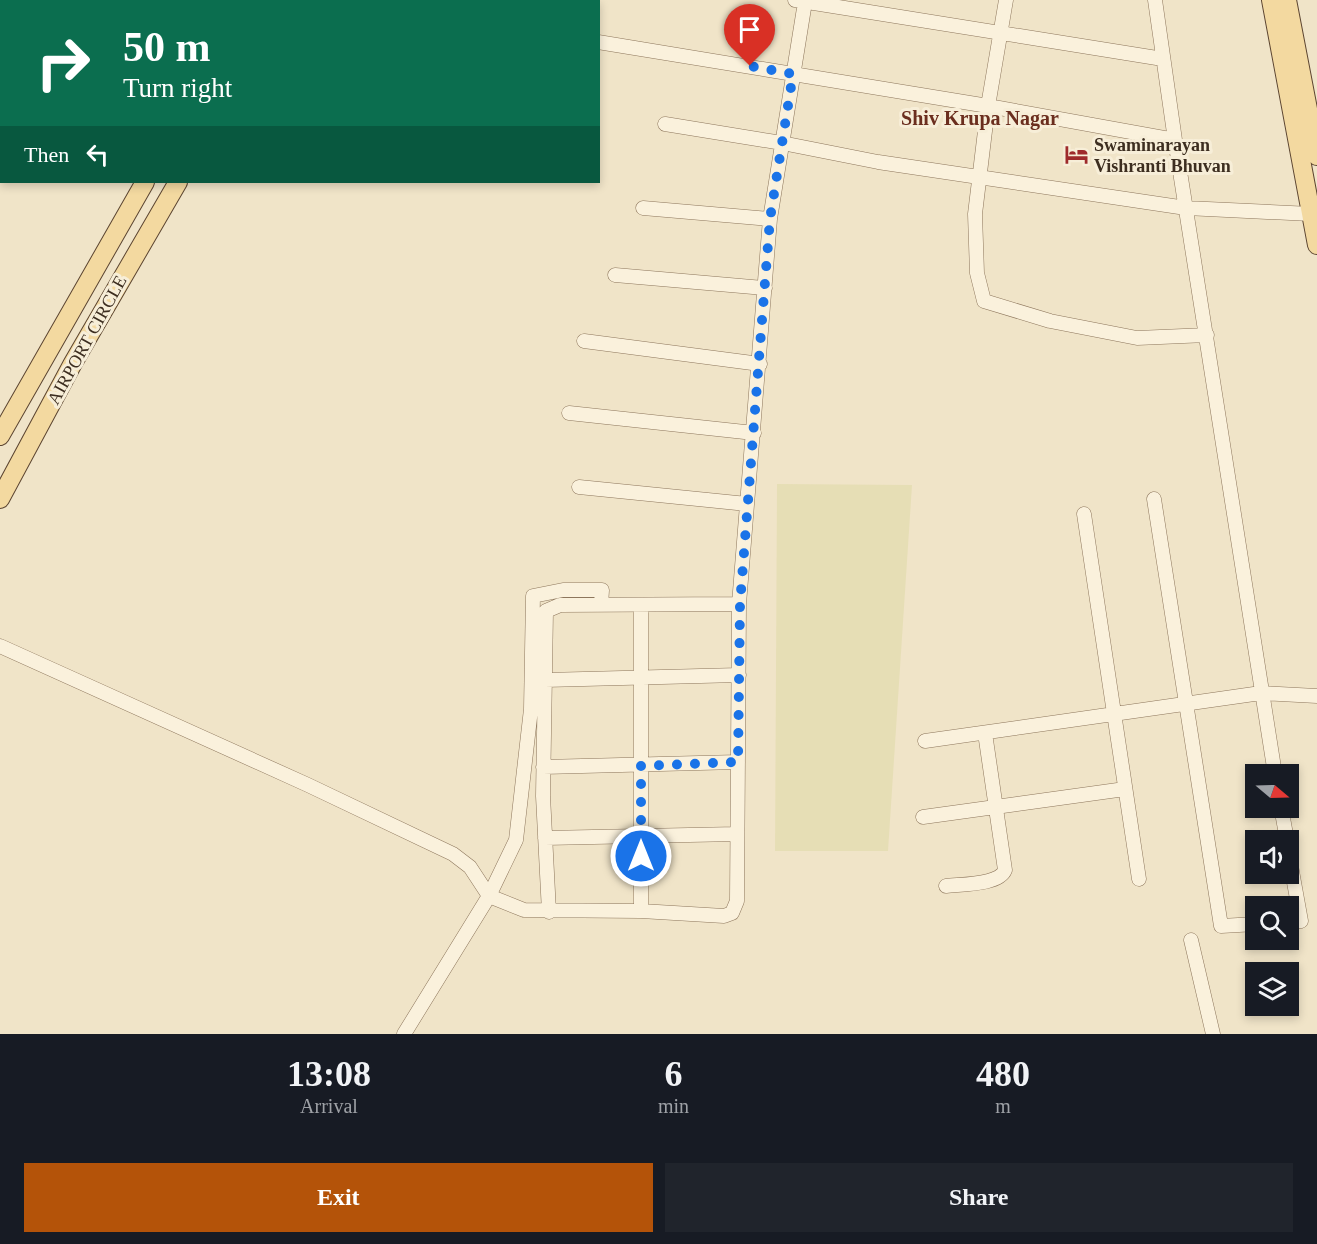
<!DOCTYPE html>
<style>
body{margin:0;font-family:"Times New Roman",serif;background:#20242c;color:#f1f3f6;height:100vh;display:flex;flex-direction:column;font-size:22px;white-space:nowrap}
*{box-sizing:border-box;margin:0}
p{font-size:20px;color:#9ea1a6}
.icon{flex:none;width:33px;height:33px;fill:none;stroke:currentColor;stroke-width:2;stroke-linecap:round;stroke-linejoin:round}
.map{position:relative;height:1034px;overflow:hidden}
.panel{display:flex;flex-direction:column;background:#171b24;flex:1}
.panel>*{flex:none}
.guide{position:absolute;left:0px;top:0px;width:600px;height:183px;box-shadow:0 3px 9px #0003;background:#0b6e4f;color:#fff;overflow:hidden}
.needle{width:39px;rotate:109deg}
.buttons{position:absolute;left:1245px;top:764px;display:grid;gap:12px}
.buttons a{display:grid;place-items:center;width:54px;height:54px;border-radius:0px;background:#171b24;box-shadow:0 3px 9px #0003;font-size:30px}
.pin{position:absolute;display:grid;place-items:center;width:51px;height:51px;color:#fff;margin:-62px -26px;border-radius:50% 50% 50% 0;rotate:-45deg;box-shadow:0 0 6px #0007}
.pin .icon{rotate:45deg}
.me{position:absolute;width:66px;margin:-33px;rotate:0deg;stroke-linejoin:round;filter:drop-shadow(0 0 4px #0008)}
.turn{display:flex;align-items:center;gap:21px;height:126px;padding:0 24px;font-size:27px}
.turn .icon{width:78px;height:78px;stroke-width:2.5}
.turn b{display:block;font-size:42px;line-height:51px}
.then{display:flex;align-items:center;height:57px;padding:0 24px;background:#0003;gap:12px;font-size:22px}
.eta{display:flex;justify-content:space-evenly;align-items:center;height:102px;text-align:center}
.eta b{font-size:36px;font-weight:600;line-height:42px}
.cta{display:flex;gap:12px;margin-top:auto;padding:12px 24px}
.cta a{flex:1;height:69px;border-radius:0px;background:#b45309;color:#fff;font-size:24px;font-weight:600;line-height:69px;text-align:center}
.cta a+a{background:#20242c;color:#f1f3f6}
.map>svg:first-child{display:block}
.farmland{fill:#e6deb5}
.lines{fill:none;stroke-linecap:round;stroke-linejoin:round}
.minor-casing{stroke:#8d765c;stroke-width:15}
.major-casing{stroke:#5b4430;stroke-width:20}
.minor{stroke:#faf1dc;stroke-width:14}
.major{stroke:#f3d9a0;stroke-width:18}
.route{stroke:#1a73e8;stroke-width:10;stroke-dasharray:0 18}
.labels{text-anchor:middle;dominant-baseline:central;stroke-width:6;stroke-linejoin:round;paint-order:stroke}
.poi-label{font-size:18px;font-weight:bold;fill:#3d2e20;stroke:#f7eed8;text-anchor:start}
.street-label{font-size:18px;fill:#3d2e20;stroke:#f7eed8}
.neighbourhood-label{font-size:20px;font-weight:bold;fill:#6b2e1e;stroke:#f7eed8}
</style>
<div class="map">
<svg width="1317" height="1034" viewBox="0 0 1317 1034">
<rect width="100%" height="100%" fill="#f0e4c8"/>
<!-- farmland -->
<path class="farmland" d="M777,484L912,485L888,851H775Z"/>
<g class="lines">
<defs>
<path id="minor" d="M795,0L1163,59
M1006,0L988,106L975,214L977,273L984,301L1050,321L1137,338L1207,335
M1155,0L1175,140L1275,774
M598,42L988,106L1175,140
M665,124L782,143L878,162L1186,208L1311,214
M643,208L770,219
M615,275L765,288
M584,341L760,364
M569,413L754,433
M579,487L747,504
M1154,499L1221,926L1256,924
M1084,514L1139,879
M641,605V911
M0,646L308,785L453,854L470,867L489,896L524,910L641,911L724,916L732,913L737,901L739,604L770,219L805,2
M545,680L739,675
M925,741L1261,693L1317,696
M543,767L738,762
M1281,807L1287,840
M923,817L1125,789
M545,838L737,834
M1288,849L1301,921L1288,922
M946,886C962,884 999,885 1005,870L985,733
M549,912L543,796L546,611L560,605L739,604
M1191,940L1213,1034
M404,1034L489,896L516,840L531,709L533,596L563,590H602L601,605"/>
<path id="major" d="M1271,0L1317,245
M1287,0L1317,156
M272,2L274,0
M316,2L318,0
M0,436L145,182
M0,499L73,363L178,182"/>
</defs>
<!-- minor casing -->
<use href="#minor" class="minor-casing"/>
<!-- major casing -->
<use href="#major" class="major-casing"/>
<!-- minor -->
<use href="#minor" class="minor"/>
<!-- major -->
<use href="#major" class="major"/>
</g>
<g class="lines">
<!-- route -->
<path class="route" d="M641,856V766L738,762L740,604L762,320L770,219L793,74L750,66"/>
</g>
<!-- icons -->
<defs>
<symbol id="hotel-bare" viewBox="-9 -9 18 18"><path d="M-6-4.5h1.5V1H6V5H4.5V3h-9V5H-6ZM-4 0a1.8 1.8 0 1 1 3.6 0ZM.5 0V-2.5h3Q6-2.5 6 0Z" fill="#9e2a2b" stroke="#f7eed8" stroke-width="2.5" paint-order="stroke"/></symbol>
</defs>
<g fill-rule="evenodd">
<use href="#hotel-bare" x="1060" y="138" width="33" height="33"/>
</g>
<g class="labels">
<!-- poi labels -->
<g class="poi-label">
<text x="1094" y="145">Swaminarayan<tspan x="1094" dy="21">Vishranti Bhuvan</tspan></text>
</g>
<!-- street labels -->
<g class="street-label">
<text transform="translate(87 340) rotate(-61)">AIRPORT CIRCLE</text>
</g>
<!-- neighbourhood labels -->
<g class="neighbourhood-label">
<text x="980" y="118">Shiv Krupa Nagar</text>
</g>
</g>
</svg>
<div class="buttons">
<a><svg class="needle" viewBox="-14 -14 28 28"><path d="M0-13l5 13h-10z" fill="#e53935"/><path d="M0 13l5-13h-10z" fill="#9ea1a6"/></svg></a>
<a><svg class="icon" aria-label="sound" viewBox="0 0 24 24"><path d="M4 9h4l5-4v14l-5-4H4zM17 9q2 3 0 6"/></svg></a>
<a><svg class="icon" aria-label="search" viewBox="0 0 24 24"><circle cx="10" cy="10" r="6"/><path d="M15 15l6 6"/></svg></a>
<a><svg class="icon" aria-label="layers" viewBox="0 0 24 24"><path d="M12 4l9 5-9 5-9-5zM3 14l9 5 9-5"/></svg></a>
</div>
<div class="pin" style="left:750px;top:66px;background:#d93025"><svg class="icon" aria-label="arrive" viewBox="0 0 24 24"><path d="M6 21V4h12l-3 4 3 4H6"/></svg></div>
<svg class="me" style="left:641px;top:856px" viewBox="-20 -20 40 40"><circle r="17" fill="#1a73e8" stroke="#fff" stroke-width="3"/><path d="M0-11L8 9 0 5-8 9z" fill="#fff"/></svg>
<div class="guide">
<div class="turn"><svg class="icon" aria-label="right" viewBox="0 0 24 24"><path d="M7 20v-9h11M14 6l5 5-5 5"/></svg><div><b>50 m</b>Turn right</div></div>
<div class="then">Then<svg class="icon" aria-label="left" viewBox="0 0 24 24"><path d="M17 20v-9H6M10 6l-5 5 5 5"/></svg></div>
</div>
</div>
<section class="panel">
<div class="eta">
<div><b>13:08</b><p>Arrival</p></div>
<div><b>6</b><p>min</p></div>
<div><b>480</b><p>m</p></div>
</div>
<div class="cta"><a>Exit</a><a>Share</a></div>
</section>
